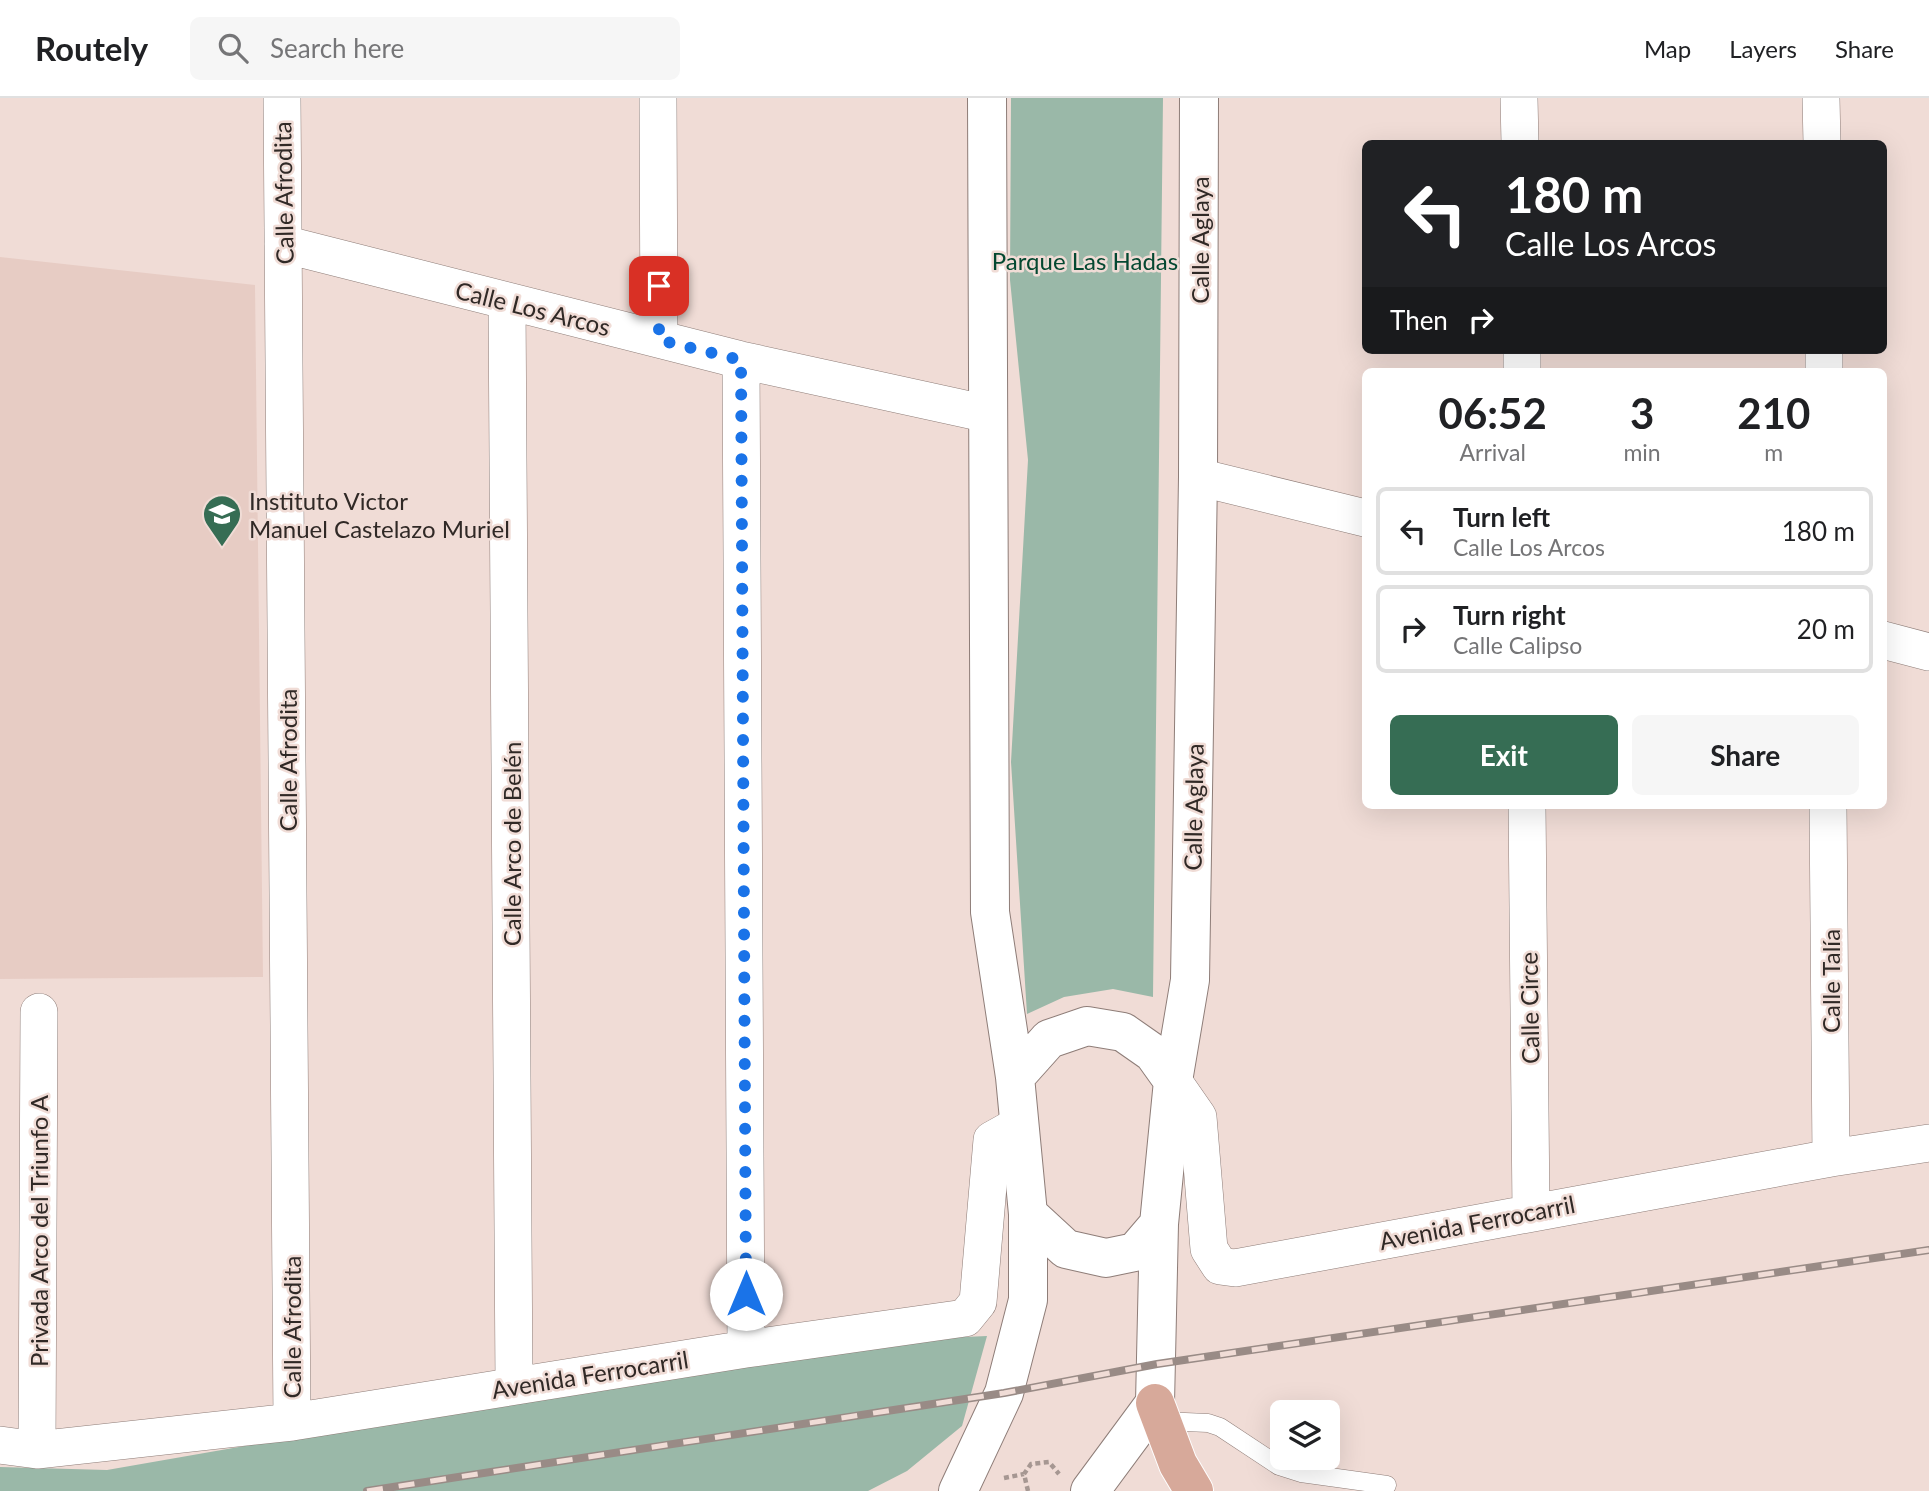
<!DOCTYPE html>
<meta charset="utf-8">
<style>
body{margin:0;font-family:Lato,sans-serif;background:#f6f6f6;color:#202124;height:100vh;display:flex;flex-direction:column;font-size:26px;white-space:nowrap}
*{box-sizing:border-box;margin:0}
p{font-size:23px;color:#757577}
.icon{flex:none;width:38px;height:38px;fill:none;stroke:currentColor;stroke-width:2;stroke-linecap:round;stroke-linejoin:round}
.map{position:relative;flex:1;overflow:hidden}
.details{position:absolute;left:1362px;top:270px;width:525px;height:441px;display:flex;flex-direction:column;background:#fff;border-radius:10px;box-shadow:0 7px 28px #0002}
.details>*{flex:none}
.top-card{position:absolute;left:1362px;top:42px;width:525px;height:214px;border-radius:10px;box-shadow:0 7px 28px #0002;background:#202124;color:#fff;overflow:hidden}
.tools{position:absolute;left:1270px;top:1302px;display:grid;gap:14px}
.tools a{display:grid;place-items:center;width:70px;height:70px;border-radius:10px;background:#fff;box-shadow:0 7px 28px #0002;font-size:35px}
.pin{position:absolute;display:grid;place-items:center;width:60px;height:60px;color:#fff;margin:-30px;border-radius:14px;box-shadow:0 4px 10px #0006}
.me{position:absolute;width:77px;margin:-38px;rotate:0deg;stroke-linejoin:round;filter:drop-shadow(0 0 5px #0008)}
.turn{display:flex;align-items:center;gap:24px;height:147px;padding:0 28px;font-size:32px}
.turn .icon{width:91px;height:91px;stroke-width:2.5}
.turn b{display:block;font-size:49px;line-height:60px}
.then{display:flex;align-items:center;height:66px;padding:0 28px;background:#0003;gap:14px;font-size:26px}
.eta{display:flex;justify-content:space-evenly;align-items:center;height:119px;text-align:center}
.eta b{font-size:42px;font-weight:700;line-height:49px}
.cta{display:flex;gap:14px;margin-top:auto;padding:14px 28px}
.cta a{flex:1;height:80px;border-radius:10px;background:#366d54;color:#fff;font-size:28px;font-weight:700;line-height:80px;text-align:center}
.cta a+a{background:#f6f6f6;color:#202124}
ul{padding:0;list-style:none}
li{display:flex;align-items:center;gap:21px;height:88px;margin:0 14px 10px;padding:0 14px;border:4px solid #e0e0e0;border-radius:10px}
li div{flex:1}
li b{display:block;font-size:26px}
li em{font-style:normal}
header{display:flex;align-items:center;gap:42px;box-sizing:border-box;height:98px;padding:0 35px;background:#fff;border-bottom:2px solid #e0e0e0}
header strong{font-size:33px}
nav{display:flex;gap:38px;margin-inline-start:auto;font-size:24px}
.search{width:490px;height:63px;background:#f6f6f6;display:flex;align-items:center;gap:18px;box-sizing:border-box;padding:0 24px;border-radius:10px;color:#757577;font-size:26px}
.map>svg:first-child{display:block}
.built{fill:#e7ccc4}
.green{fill:#9ab8a8}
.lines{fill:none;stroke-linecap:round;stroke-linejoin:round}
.lane-casing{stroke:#8e7d78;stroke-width:19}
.street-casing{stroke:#8e7d78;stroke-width:38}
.secondary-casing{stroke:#8e7d78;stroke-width:40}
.primary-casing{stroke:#fff;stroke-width:40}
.path{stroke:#a69792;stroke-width:4.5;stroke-dasharray:5 3.5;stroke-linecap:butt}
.lane{stroke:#fff;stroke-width:18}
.street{stroke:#fff;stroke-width:37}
.secondary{stroke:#fff;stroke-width:38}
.primary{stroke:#d7a99a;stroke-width:38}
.rail-casing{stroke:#998b86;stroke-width:8}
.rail{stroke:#f0dcd6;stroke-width:5;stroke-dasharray:16;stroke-linecap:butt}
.route{stroke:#1a73e8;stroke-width:12;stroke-dasharray:0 21.6}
.labels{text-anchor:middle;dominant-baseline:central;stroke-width:5;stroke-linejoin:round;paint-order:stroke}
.street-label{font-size:24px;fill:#302926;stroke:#f0dcd6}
.park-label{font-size:24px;fill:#044831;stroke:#f0dcd6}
.poi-label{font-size:24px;fill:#302926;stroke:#f0dcd6;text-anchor:start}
</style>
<header>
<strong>Routely</strong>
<div class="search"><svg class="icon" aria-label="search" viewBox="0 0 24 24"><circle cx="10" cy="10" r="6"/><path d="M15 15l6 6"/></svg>Search here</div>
<nav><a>Map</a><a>Layers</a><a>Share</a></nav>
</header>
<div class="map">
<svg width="1929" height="1393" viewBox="0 0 1929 1393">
<rect width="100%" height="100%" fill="#f0dcd6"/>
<!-- built -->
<path class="built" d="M0,159L255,187L263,879L0,881Z"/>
<!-- green -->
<path class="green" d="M1011,0H1163L1153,899L1113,891L1064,899L1027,916L1011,664L1028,362L1010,182Z
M987,1238L962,1328L907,1373L868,1393H0V1369L107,1372L422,1317L920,1241Z"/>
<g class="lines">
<defs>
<path id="lane" d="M1162,1323L1208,1325L1220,1329L1279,1368L1301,1375L1387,1387"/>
<path id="street" d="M282,0L292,1324
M658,0L659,241
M1519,0L1520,46
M1821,0L1822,46
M283,146L741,262L988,316
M507,204L514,1288
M1522,252V273
M1824,252V273
M741,262L746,1251
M1198,379L1365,420
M1883,542L1929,554
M1527,707L1531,1114
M1828,707L1831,1060
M1173,983L1198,1019L1209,1151L1220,1168L1235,1170L1831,1060L1929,1045
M0,1347L37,1352L292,1324L746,1251L965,1220L978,1204L992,1042L1019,1027
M37,1352L39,914"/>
<path id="secondary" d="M1015,979L1049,941L1087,928L1123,934L1153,955L1173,983
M1028,1116L1066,1151L1106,1160L1135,1154L1159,1126
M958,1393L1004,1295L1028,1202V1116L1015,979L990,814L987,0
M1090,1393L1155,1305L1159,1126L1173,983L1190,882L1198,379L1199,0"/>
<path id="primary" d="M1155,1305L1178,1366L1194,1393"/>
</defs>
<!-- lane casing -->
<use href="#lane" class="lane-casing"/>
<!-- street casing -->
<use href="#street" class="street-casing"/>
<!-- secondary casing -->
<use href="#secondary" class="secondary-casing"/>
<!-- primary casing -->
<use href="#primary" class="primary-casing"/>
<!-- path -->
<path class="path" d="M1004,1380L1024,1376
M1028,1393L1024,1376L1031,1366L1049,1364L1059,1376"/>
<!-- lane -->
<use href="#lane" class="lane"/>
<!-- street -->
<use href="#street" class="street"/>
<!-- secondary -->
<use href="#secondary" class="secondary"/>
<!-- primary -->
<use href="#primary" class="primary"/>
<defs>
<path id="rail" d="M367,1393L1004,1295L1157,1266L1929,1152"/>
</defs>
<!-- rail casing -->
<use href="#rail" class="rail-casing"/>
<!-- rail -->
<use href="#rail" class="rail"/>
</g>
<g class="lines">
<!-- route -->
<path class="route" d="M659,188V242L741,262L746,1196"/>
</g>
<!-- icons -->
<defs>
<symbol id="university-pin" viewBox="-11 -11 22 30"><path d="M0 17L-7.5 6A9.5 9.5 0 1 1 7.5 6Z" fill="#366d54" stroke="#f0dcd6"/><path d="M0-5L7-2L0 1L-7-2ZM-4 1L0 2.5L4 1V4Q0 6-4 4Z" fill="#fff"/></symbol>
</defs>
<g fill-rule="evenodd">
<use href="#university-pin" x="200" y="394" width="44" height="60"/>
</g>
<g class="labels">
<!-- street labels -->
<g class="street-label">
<text transform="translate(283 95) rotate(-91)">Calle Afrodita</text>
<text transform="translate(1199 142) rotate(-90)">Calle Aglaya</text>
<text transform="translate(533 210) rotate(14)">Calle Los Arcos</text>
<text transform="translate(287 662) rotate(-90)">Calle Afrodita</text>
<text transform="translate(1193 709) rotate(-89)">Calle Aglaya</text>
<text transform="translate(511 746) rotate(-90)">Calle Arco de Belén</text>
<text transform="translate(1830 883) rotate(-90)">Calle Talía</text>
<text transform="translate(1529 910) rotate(-91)">Calle Circe</text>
<text transform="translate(1477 1124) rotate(-11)">Avenida Ferrocarril</text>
<text transform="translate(38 1133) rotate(-90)">Privada Arco del Triunfo A</text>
<text transform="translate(291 1229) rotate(-90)">Calle Afrodita</text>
<text transform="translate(590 1276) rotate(-9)">Avenida Ferrocarril</text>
</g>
<!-- park labels -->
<g class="park-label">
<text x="1085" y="162">Parque Las Hadas</text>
</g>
<!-- poi labels -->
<g class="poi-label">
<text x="249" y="402">Instituto Victor<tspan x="249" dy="28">Manuel Castelazo Muriel</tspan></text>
</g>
</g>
</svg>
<div class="tools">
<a><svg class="icon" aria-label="layers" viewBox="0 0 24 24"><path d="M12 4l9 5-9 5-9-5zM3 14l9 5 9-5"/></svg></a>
</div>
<div class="pin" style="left:659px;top:188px;background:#d93025"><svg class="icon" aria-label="arrive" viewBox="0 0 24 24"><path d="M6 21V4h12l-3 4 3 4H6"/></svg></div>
<svg class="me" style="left:746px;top:1196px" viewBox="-20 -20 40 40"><circle r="19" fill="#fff"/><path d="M0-13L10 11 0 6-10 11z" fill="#1a73e8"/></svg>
<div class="top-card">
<div class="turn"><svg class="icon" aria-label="left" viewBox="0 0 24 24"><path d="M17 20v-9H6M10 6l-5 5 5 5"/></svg><div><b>180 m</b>Calle Los Arcos</div></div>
<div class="then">Then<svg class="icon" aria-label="right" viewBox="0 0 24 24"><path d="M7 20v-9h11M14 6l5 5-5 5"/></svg></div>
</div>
<section class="details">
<div class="eta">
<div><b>06:52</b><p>Arrival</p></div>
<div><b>3</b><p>min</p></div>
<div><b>210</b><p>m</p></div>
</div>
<ul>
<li><svg class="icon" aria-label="left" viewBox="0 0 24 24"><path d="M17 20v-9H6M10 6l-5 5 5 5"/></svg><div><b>Turn left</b><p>Calle Los Arcos</p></div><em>180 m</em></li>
<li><svg class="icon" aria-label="right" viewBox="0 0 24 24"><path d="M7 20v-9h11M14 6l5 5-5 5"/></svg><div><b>Turn right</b><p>Calle Calipso</p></div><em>20 m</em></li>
</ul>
<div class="cta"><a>Exit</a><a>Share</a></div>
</section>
</div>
